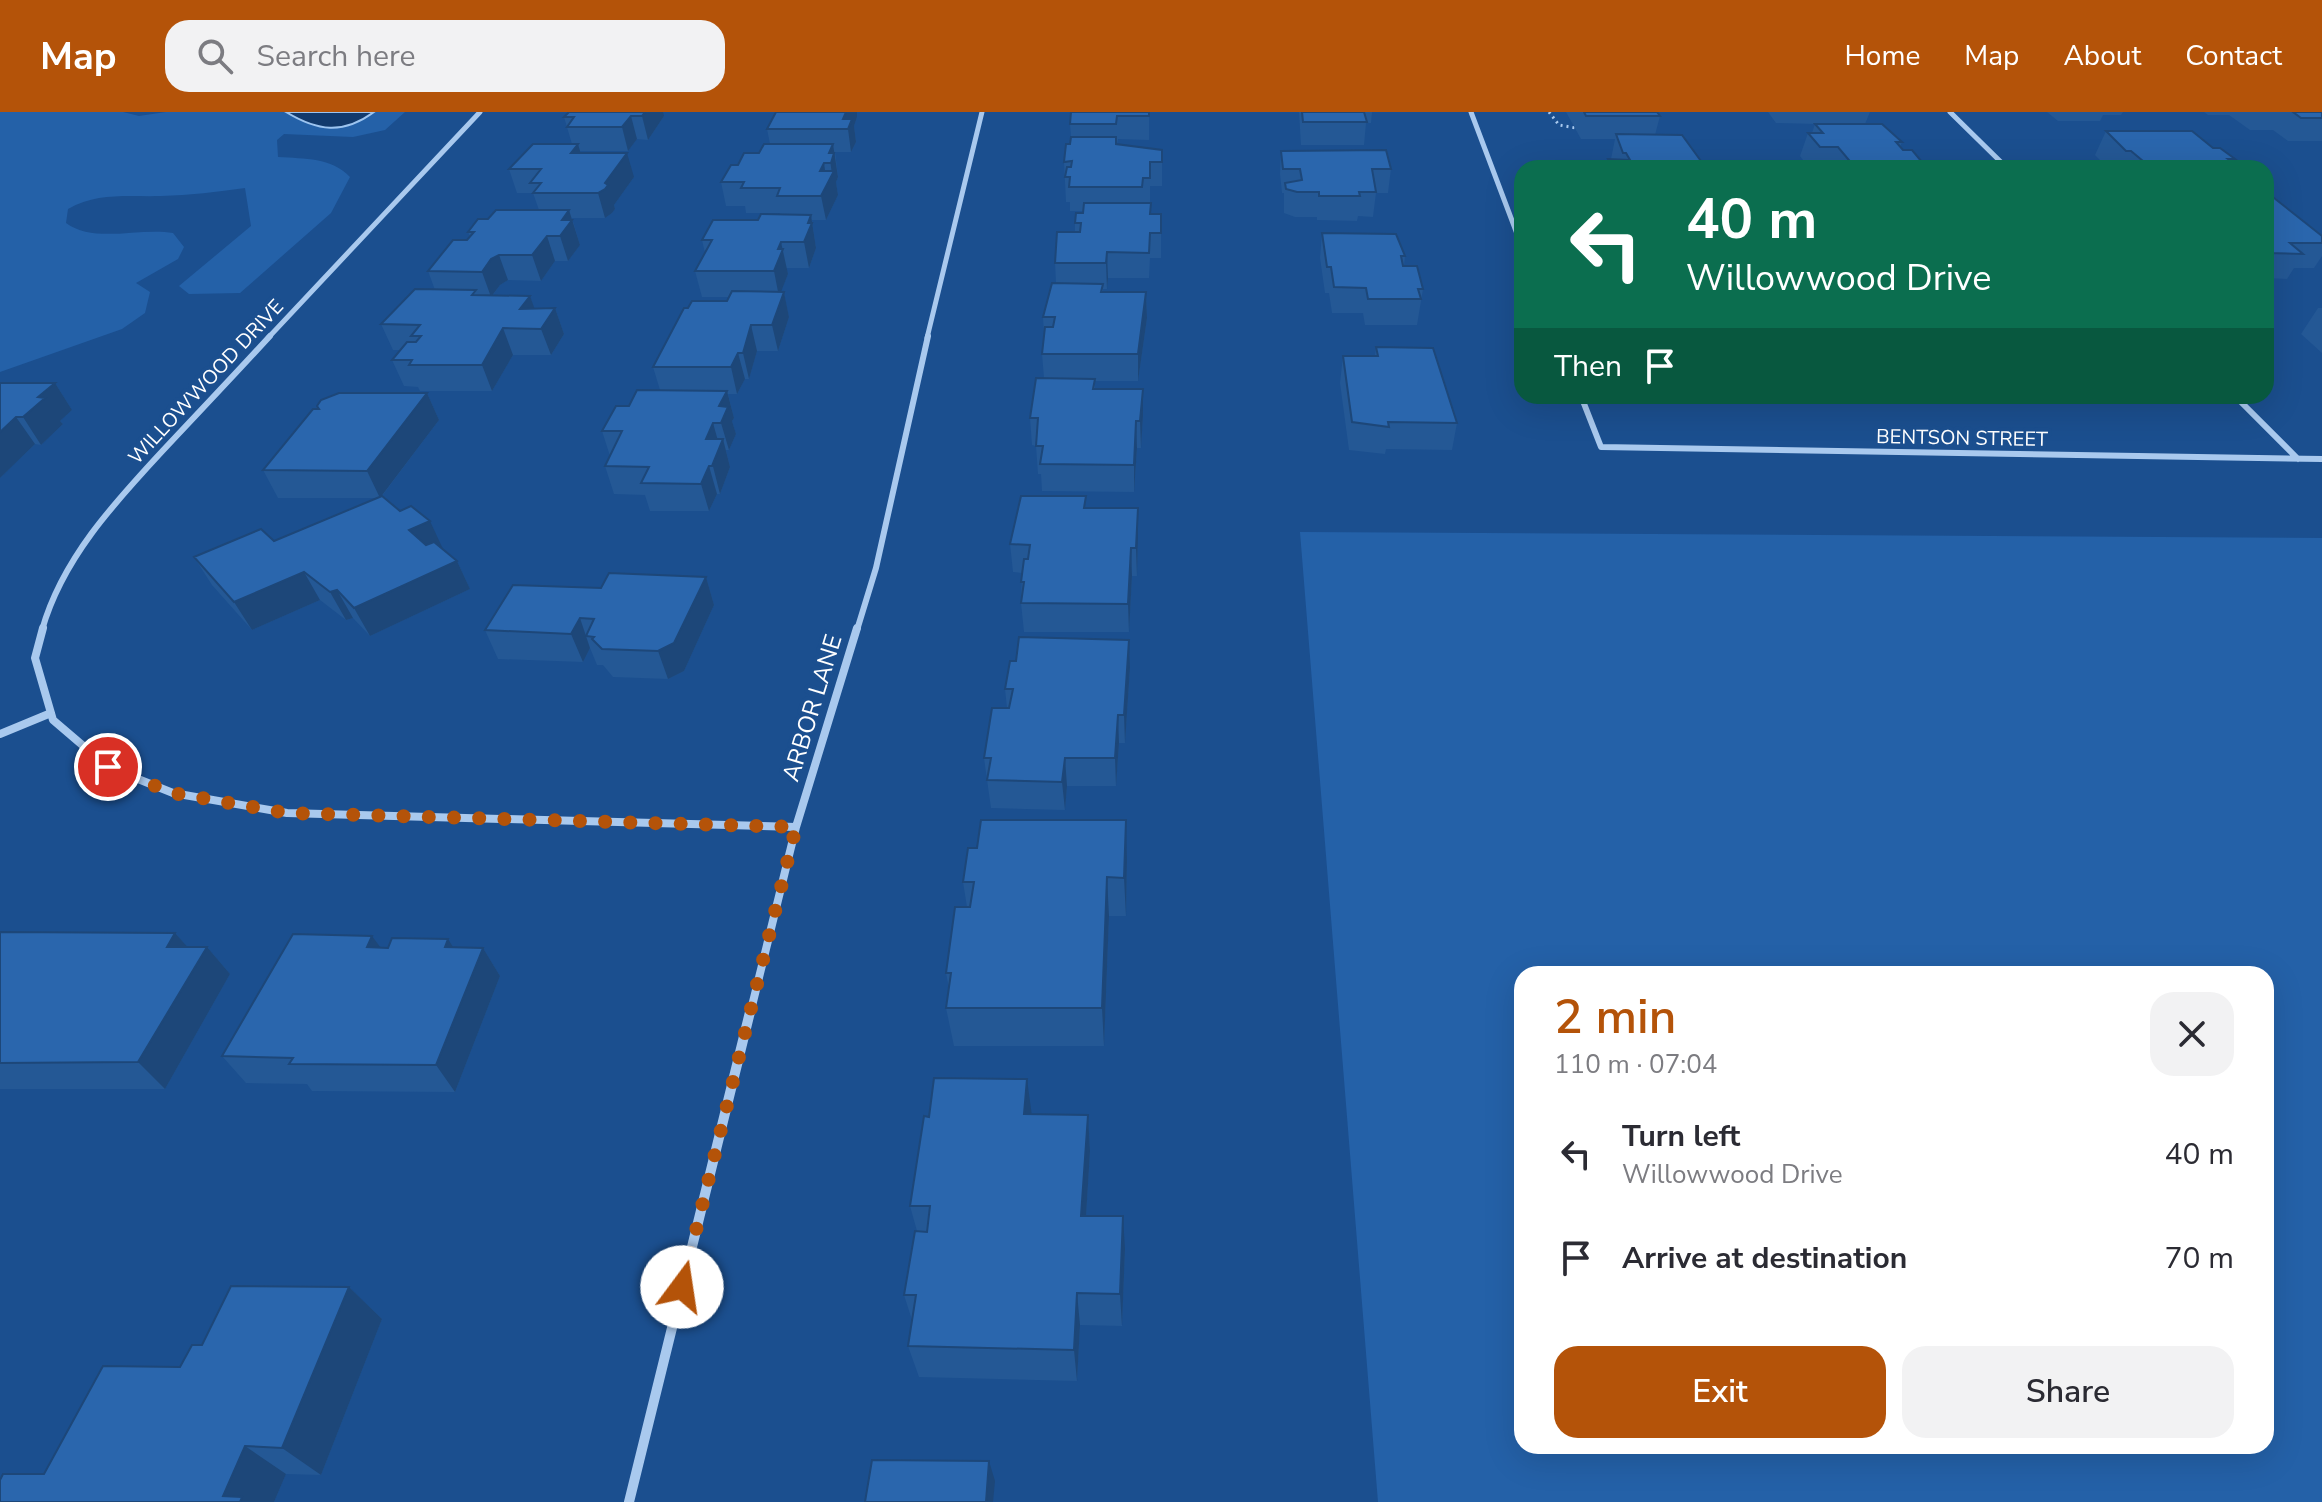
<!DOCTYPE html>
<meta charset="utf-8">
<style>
body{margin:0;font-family:"Nunito Sans",sans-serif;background:#f2f2f3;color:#2b2b33;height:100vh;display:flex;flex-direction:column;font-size:30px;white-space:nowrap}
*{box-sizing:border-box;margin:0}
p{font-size:26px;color:#7c7c81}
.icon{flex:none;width:44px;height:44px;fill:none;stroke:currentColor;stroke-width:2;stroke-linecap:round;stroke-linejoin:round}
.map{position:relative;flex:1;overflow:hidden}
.panel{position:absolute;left:1514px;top:854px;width:760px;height:488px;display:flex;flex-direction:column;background:#fff;border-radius:24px;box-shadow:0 8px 32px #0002}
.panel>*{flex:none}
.top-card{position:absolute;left:1514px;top:48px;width:760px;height:244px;border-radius:24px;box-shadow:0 8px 32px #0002;background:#0b6e4f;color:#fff;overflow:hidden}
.pin{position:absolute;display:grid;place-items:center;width:68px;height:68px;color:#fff;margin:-34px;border:4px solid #fff;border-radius:50%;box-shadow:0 2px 8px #0007}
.me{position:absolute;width:88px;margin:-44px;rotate:14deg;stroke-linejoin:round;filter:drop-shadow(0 0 6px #0008)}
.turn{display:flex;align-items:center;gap:28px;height:168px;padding:0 40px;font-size:36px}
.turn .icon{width:104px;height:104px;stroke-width:2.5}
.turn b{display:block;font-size:56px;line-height:68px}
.then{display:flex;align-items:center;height:76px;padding:0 40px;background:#0003;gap:16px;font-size:30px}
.round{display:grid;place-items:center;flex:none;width:84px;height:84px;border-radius:24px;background:#f2f2f3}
.head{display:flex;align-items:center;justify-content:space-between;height:136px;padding:0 40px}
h1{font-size:48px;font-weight:600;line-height:60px;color:#b45309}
.primary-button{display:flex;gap:16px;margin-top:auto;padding:16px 40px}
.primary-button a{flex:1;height:92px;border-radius:24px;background:#b45309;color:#fff;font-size:32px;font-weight:600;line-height:92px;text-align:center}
.primary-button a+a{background:#f2f2f3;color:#2b2b33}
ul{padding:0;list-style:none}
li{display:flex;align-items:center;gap:24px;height:104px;padding:0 40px}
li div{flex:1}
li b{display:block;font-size:30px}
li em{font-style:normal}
header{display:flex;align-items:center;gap:48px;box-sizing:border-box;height:112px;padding:0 40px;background:#b45309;color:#fff}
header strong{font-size:38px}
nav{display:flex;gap:44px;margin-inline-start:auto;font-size:28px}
.search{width:560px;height:72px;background:#f2f2f3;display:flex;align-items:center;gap:20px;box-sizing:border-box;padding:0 28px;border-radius:24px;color:#7c7c81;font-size:30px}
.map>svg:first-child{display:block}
.green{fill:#2461a8;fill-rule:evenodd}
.water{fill:#123a6d;stroke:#9cc4f0;stroke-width:2}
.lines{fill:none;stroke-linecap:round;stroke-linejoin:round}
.path{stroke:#a9c9ee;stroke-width:3;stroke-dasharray:2 4;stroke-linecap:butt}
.minor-far3{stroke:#a9c9ee;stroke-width:5}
.minor-far2{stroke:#a9c9ee;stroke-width:6}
.minor-far1{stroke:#a9c9ee;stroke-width:8}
.minor{stroke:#a9c9ee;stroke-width:10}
.wall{fill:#245895}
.shaded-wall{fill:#1d4779}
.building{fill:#2a66ad;stroke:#1d4779;stroke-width:2}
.route{stroke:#b45309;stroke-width:14;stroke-dasharray:0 25.2}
.labels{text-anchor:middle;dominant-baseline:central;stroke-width:8;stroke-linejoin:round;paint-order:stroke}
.far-street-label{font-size:20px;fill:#fff;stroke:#1b4f8f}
.street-label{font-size:24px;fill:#fff;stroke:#1b4f8f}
</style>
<header>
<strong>Map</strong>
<div class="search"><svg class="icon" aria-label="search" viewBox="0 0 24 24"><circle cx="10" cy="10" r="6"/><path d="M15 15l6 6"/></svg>Search here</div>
<nav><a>Home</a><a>Map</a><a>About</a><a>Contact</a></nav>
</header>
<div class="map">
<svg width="2322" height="1390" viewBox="0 0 2322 1390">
<rect width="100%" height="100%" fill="#1b4f8f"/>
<!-- green -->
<path class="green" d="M0,0H123L139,4L166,0H405L385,18L353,25L284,22L277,28L278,45C305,47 331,45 350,65L331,101L240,181L189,182L179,174L251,114L245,76C217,80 190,83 161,84C128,85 98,80 68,97L66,111C94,132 140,115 173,121L184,135L178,147L136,171L150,180L145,201L122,217L0,260Z
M1300,420L2322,426V1390H1378ZM2266,862V1334H1522V862Z"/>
<!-- water -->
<path class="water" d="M286,0H374C343,23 317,19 286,0Z"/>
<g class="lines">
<!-- path -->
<path class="path" d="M1549,0L1559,13L1576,16"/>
<!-- minor-far3 -->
<path class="minor-far3" d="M1471,0L1522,135
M1950,0L2007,56
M268,226L480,0
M927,226L982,0"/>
<!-- minor-far2 -->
<path class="minor-far2" d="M1581,284L1601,335L2322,347
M2235,284L2298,347
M42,518C63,444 118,387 169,332C203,296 237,260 270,224
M857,518L876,456L928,224"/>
<!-- minor-far1 -->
<path class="minor-far1" d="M43,516L35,546L53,608L108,655L173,681L287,701L796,715
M0,622L51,601
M751,898L796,715L857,516"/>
<!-- minor -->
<path class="minor" d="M629,1390L751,896"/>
</g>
<!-- wall -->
<path class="wall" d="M776,0H857V5L854,14L856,30L851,40H835L838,65L836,70L838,83L826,108H812L816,136L809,156H786L788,162L781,179L784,180L789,205L778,239H757L749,267H745L737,282H728L734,306L732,309L736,322L729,338H726L730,355L720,382H717L709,399H650L645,383L614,382L605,354L610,344L602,319L629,294L660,278L653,255L688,196L727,189L729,185H702L695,159L705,141L702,128L758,108L781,103L780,101H746L745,94H726L721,70L738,53L759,41L770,32L767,17Z
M1149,0V28L1118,27L1117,32L1162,38V74H1150V90H1144L1143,91L1151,102H1161V146H1150L1149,166H1108L1107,177H1103V180H1146L1147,206L1138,269H1095V277H1143V304L1141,336H1137L1134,380L1042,379L1041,362H1038L1036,334L1032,333L1030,306L1044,266L1042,242L1044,221L1043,205L1056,171L1055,151L1075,120V111L1083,99H1070V90H1066L1064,50L1071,25L1070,12Z
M1299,0H1372L1371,11H1366L1364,33H1301Z
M1566,0H1657L1660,4L1655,23L1706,56H1606L1608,47H1611L1615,27H1581Z
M1768,0H1870L1865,12L1902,30L1900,35L1927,56H1809L1800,44L1808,21H1812L1815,12H1817L1776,11Z
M2047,0H2123L2121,3H2103L2100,9H2058Z
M2204,0H2322V29H2288L2273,18H2250L2229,3H2208Z
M664,4L648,28L637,27L628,39H580L581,41L634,65L614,93L615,97L612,101L605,106H572L580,133L568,149H555L541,169L508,168L500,173L493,183L530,184L534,197L555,196L564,222L551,243H513L492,279H420L418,275L404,274L392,248L400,238H393L381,212L435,178L428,159L467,128L470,124L468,120L488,107L539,98L533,81H517L509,57L572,32L564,5Z
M2106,19L2213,36L2235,47L2233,51L2240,56H2108L2095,43Z
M1281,39L1391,57L1388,81H1376L1373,105L1358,104L1357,109L1317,108V105H1295L1284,101V81H1282L1280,62Z
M2266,82L2322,124V144L2314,156H2294L2287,167L2266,166Z
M1322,121L1405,144L1404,154L1423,177L1417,213H1365L1363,201H1332L1329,181H1325L1320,146Z
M2318,196H2322V241L2301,222Z
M1376,235L1457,311L1452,338L1386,337L1385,342L1349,338L1340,271L1343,244H1375Z
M0,271H55L72,298L60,309L63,312L41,333L35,332L0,366Z
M427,281L439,308L382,384L457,449L470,477L370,524L353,506L346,508L320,488L252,518L212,473L194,445L274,429L376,386H278L263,358L318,297Z
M1086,396L1138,424L1137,464H1132L1129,520H1024L1021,491L1022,461L1013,460L1010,432Z
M706,465L714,493L684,559L668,567L613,565L603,553H597L590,536L583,550L498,547L485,518L601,476Z
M1130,556L1125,631H1119L1116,674H1067L1065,698L991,696L984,646L1007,596L1005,577Z
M1127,748L1126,804H1109L1104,934H954L946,896L949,876L946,861L967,795L963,770Z
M0,820L175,821L187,835H207L230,862L165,977H0Z
M453,835L483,836L500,864L455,980L312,979L307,972L246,971L222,944L381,836Z
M1032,1002L1088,1003L1090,1039L1086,1104L1125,1137L1122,1214L1080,1213L1077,1269L919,1265L908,1234L912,1208L904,1183L917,1119L910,1094Z
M349,1175L382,1207L321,1363L286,1362L274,1390H0L44,1362L180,1255Z"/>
<!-- shaded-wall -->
<path class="shaded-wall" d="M645,0H663L664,4L648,28L642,4Z
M846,0H857V5L854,14L856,30L851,40L848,17L843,7Z
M631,4L637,27L628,39L622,15Z
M578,32L585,56L571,41Z
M833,32L838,65L836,70L838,83L826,108L821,84L820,59L824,51L827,72L832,62L829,41Z
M627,41L634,65L614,93L615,97L612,101L605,106L598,81Z
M569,98L580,133L568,149L560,124L562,108Z
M811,103L816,136L809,156L804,130Z
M547,124L555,149L541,169L532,143Z
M781,130L788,162L779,185L774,159L778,137Z
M1107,140L1108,166L1107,177L1106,151Z
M499,143L508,168L500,173L491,185L482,160L491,147Z
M784,180L789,205L778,239L772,213Z
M1146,180L1147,206L1138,269V242Z
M530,184L539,209L520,197Z
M555,196L564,222L551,243L541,217Z
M751,213L757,239L749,267L743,241Z
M503,216L513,243L492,279L482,253Z
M738,241L745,267L737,282L731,255Z
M55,271L72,298L60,309L63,312L41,333L23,305L38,285Z
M1143,277V304L1141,336L1140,309Z
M727,279L734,306L732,309L736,322L729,338L721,311L719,294Z
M427,281L439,308L380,386L367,359Z
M16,305L35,332L0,366V320Z
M1136,309L1137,336L1134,380V353Z
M713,311L720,336L723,327L730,355L720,382L706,327Z
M709,354L717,382L709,399L701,372Z
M1138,396V424L1137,464L1136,436Z
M430,409L443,437L422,446L409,418Z
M1131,436L1132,464L1129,520L1128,492Z
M457,449L470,477L370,524L354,496Z
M304,460L320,488L252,518L234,490Z
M706,465L714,493L684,559L668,567L658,539Z
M337,478L353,506L346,508L330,480Z
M580,506L590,536L583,550L571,522Z
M1129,528L1130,556L1125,631L1124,603Z
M1118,603L1119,631L1116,674L1115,646Z
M1065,646L1067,674L1065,698L1062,670Z
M1126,708L1127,748L1126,804L1124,766Z
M1107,765L1109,804L1104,934L1102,896Z
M175,821L199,848L207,835L230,862L165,977L138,950L167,835Z
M372,824L392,851L367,835Z
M448,827L465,854L445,835Z
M483,836L500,864L455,980L436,953Z
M1027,967L1032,1004L1024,1002Z
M1088,1003L1090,1039L1084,1137L1081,1104Z
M1123,1104L1125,1137L1122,1214L1120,1182Z
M349,1175L382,1207L321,1363L282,1336Z
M1077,1181L1080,1213L1077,1269L1074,1238Z
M245,1334L286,1362L274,1390H233L223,1384Z
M989,1349L995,1369L993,1390H986Z"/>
<!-- building -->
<path class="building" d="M569,0H645L642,4H631L622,15H567L574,5H564Z
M776,0H846L843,7H852L848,17H767Z
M1071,0H1149V4H1117L1116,12H1070Z
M1302,0H1364L1367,10H1303Z
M1584,0H1657L1660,4H1586Z
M2293,0H2322V6H2301Z
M1815,12H1882L1902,30H1896L1903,38H1912L1927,56H1884L1881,53H1853L1838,35H1820L1808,21H1823Z
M2106,19H2192L2213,36H2220L2235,47H2228L2240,56H2148L2144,52H2158L2154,49H2143L2131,39H2126Z
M1616,22L1682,23L1706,56H1613L1608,47L1630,48L1626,41H1623Z
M1071,25H1116V32L1162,38V50H1150V66H1143L1142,75H1069L1070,65H1065L1067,55H1071L1072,49L1064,50L1066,32H1070Z
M533,32H578L571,41H627L605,71L608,73L605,77L598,81H533L541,71H530L541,57H509Z
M764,32H833L829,41H834L831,51H824L820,59H834L821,84H777L780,76H741L744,70H721L731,53H738L744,41H759Z
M1386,38L1391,57H1372L1376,80H1359L1360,84H1319V80H1297L1286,77L1285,71L1302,68L1300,57H1283L1281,39Z
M2266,82H2269L2322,124V131H2290L2303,142L2266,141Z
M1084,91H1151L1150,102H1161V121H1150L1149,141L1107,140L1106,151H1055L1057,120H1080L1081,111H1075L1076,101H1083Z
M496,98H569L562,108H572L560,124H547L532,143H499L491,147L482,160L428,159L453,128H467L474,120H468L478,107H488Z
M761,102L811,103L808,111H812L804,130H781L778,137H783L774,159H695L712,128H702L713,108H758Z
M1322,121L1396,122L1405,144H1401L1403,154H1417L1423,177H1418L1421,187H1368L1366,176L1334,175L1331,155H1327Z
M1052,171L1103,172L1101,180H1146L1138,242H1042L1045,215H1053L1055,205H1043Z
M415,177L476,178L472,183L530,184L520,197L555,196L541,217L503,216L482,253H409L412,248H392L407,230H416L421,224H411L420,213L381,212Z
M732,179L784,180L772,213H751L743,241H738L731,255H653L684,196H688L692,189H727Z
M1376,235L1433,236L1457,311L1388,310L1389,315L1352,310L1343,244H1378Z
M1036,266L1095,267L1093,277H1143L1140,309H1136L1134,353L1040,352L1043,334H1036L1038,306H1030Z
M0,271H55L38,285L45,286L23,305H16L0,320Z
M637,278L727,279L719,294L728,295L721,311H713L706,327H723L712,354H709L701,372L641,371L649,355L605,354L622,319H602L616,294H629Z
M339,281H427L367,359L263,358L313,297H319L317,294L321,288Z
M382,384L400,399L411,394L430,409L409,418L426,433L434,430L457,449L354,496L337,478L330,480L304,460L234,490L194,445L261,417L274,429Z
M1021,384H1086L1084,396H1138L1136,436H1131L1128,492L1021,491L1024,470H1021L1024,447H1028L1030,433L1010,432Z
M609,461L706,465L674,531L658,539L602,537L592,527L594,525L586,524L594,507L580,506L571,522L485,518L513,473L601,476Z
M1019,525L1129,528L1124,603H1118L1115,646H1065L1062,670L987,668L991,646H984L992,596H1009L1013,577H1005L1010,549H1016Z
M981,708H1126L1124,766L1107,765L1102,896H946L951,861H946L955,795H970L974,770H963L968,736H977Z
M0,820L175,821L167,835H207L138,950L0,951Z
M293,822L372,824L367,835L388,836L392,826L448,827L445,835L483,836L436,953L289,952L293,946L222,944Z
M934,966L1027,967L1024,1002L1088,1003L1081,1104H1123L1120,1182L1077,1181L1074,1238L908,1234L916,1183H904L915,1119L927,1120L930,1094H910L924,1004L929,1005Z
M231,1174L349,1175L282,1336L245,1334L223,1384L242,1385L240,1390H0V1368L3,1362H44L103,1254L180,1255L192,1233H202Z
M872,1348L989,1349L986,1390H865Z"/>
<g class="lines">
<!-- route -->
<path class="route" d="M108,655L173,681L287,701L796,715L682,1175"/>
</g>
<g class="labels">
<!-- far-street labels -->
<g class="far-street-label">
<text transform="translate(206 270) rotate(-47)">WILLOWWOOD DRIVE</text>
<text transform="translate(1962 326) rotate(1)">BENTSON STREET</text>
</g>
<!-- street labels -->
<g class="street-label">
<text transform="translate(812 596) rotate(-73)">ARBOR LANE</text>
</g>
</g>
</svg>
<div class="pin" style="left:108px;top:655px;background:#d93025"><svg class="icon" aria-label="arrive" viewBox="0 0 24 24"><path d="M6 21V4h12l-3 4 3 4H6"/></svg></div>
<svg class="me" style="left:682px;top:1175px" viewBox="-20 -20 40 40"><circle r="19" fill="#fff"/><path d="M0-13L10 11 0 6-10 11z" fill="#b45309"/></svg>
<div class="top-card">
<div class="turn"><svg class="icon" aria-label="left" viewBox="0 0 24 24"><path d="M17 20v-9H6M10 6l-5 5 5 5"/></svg><div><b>40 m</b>Willowwood Drive</div></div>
<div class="then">Then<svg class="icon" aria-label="arrive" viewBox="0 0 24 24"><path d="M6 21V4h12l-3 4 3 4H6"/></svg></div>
</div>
<section class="panel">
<div class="head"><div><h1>2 min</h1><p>110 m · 07:04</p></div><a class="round"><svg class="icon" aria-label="close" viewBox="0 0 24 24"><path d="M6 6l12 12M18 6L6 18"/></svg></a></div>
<ul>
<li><svg class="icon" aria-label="left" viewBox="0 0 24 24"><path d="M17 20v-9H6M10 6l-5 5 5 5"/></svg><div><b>Turn left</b><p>Willowwood Drive</p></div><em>40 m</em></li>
<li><svg class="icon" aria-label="arrive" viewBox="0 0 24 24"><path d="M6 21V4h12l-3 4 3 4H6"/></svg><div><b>Arrive at destination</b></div><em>70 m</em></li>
</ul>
<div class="primary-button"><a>Exit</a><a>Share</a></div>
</section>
</div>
